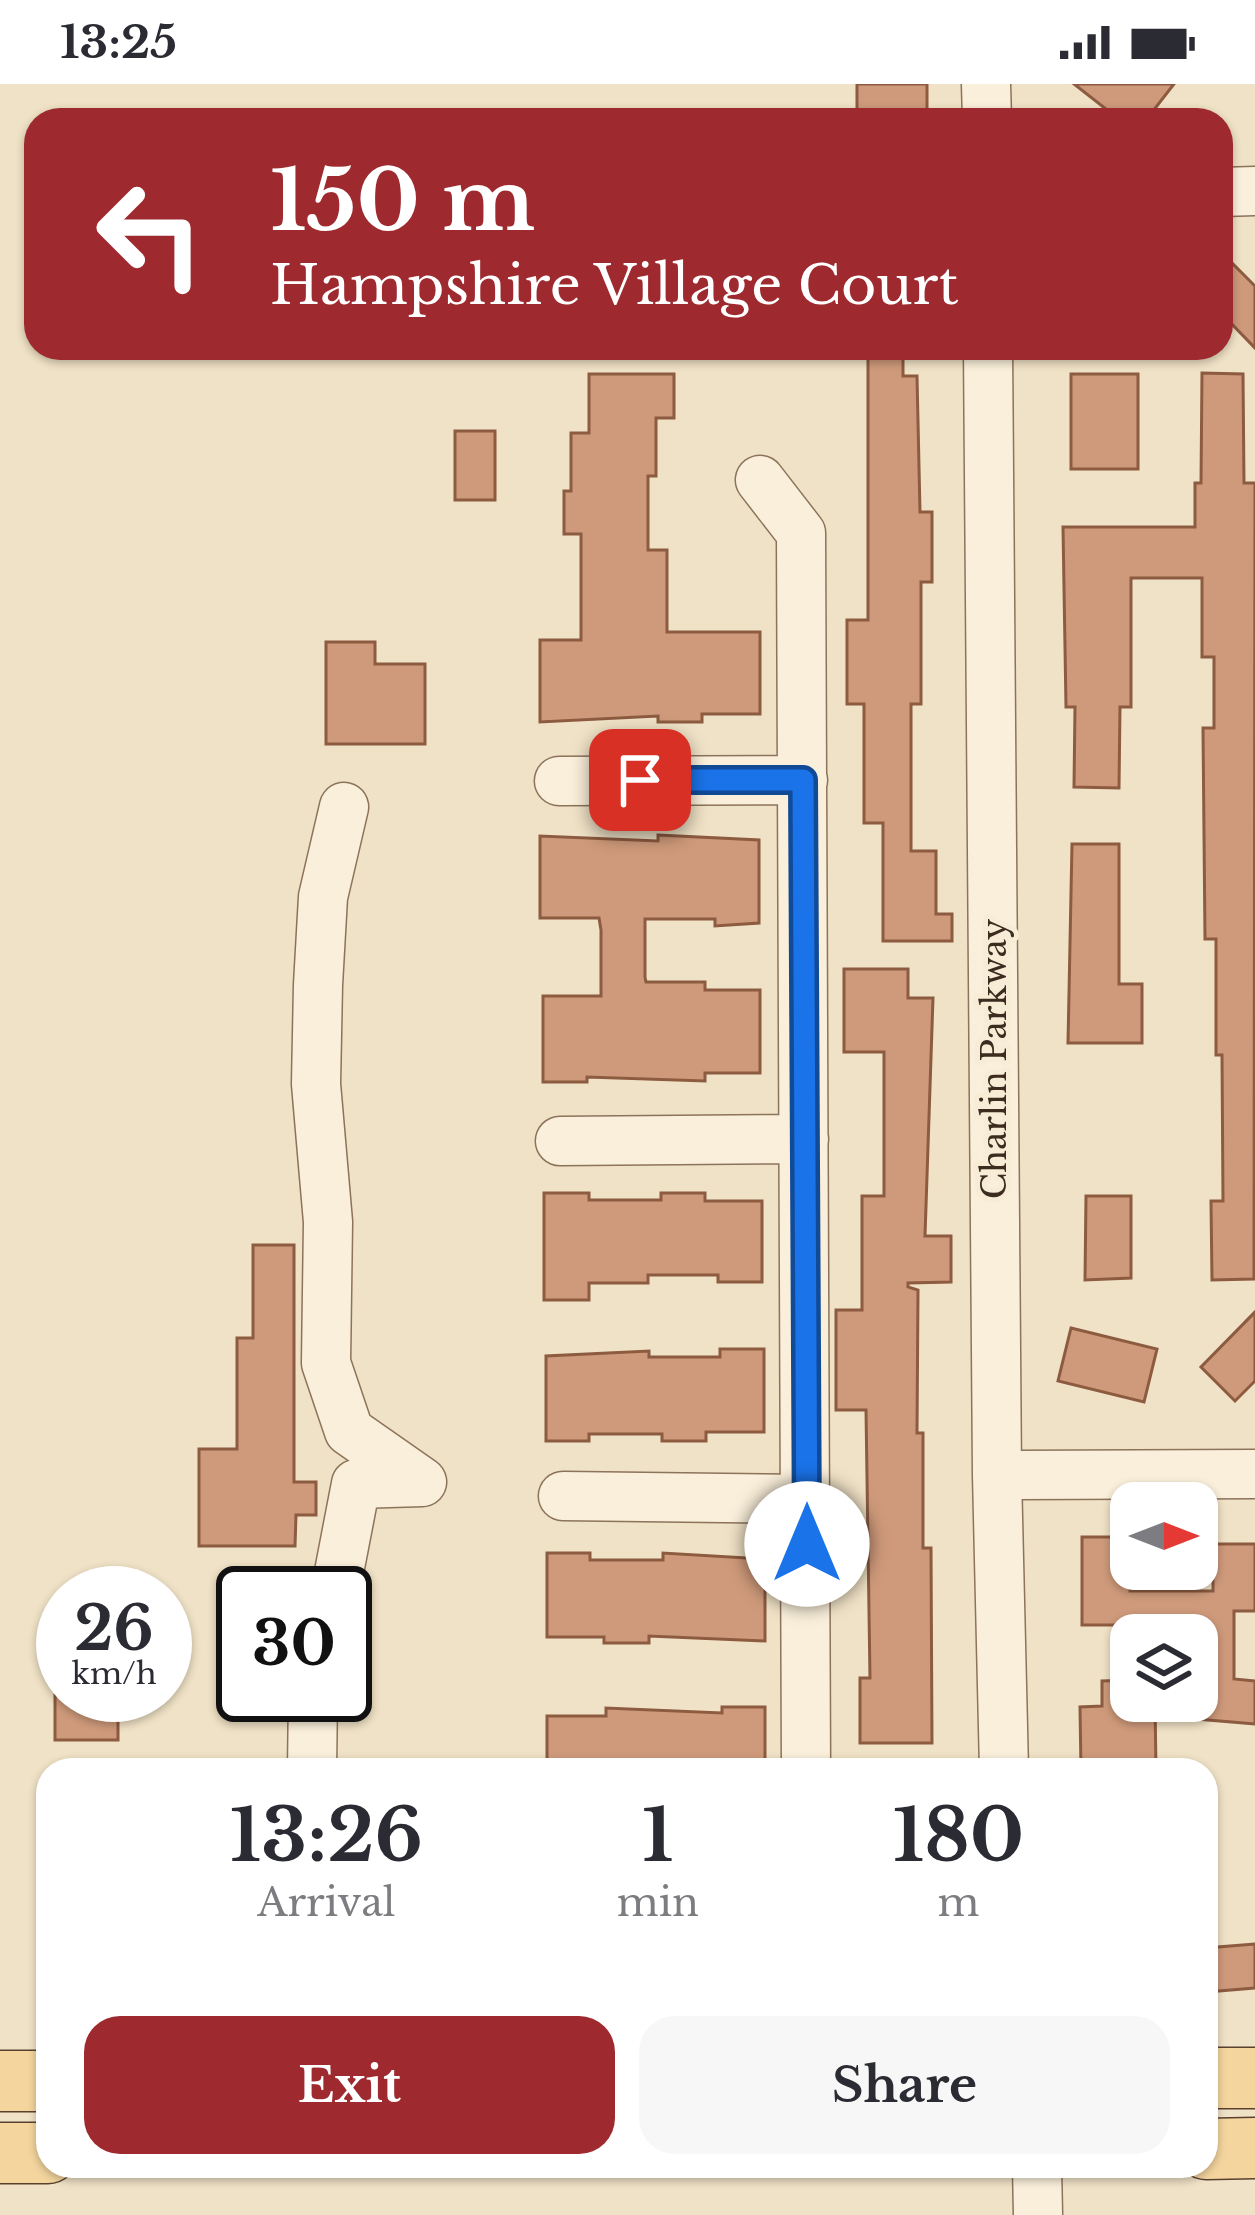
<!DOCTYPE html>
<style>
body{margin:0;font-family:"Libre Baskerville",serif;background:#f7f7f7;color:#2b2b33;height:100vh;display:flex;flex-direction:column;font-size:45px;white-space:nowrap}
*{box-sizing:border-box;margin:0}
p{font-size:39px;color:#7c7c81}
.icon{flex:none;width:66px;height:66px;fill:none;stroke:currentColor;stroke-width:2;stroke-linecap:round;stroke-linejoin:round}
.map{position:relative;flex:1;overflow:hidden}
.details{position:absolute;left:36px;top:1674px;width:1182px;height:420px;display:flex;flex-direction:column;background:#fff;border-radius:36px;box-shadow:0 3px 9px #0004}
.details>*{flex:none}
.hud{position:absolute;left:24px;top:24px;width:1209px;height:252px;border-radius:36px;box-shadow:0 3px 9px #0004;background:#9e292f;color:#fff;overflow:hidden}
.needle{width:78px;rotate:90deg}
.tools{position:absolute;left:1110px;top:1398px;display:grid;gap:24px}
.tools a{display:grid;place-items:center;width:108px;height:108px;border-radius:24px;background:#fff;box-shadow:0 3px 9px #0004;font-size:60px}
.speed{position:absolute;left:36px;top:1482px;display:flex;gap:24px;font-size:60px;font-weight:700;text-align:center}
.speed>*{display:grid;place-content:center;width:156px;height:156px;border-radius:50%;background:#fff;box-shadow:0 3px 9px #0004;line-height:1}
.speed small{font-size:30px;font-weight:400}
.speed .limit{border:6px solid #111;border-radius:18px;background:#fff;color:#111}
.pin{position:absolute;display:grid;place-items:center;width:102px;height:102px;color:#fff;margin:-51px;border-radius:24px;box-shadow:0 6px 18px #0006}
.me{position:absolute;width:132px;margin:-66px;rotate:0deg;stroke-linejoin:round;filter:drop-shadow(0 0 9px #0008)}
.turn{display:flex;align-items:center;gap:42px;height:252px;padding:0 48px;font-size:54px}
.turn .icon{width:156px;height:156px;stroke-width:2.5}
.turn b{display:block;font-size:84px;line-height:102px}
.eta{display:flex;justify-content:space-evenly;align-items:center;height:204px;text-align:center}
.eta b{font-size:72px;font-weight:700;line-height:84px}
.primary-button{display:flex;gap:24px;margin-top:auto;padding:24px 48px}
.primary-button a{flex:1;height:138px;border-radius:36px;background:#9e292f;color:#fff;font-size:48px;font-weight:700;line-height:138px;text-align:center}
.primary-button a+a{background:#f7f7f7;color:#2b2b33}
.status{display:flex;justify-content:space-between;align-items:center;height:84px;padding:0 60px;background:#fff;direction:ltr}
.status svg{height:33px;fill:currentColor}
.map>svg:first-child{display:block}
.building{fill:#cf9a7b;stroke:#8c5b40;stroke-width:3}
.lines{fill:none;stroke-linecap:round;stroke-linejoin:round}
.minor-casing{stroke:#8c735b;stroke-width:51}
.major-casing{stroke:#5a412f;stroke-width:63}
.minor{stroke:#faefda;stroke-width:48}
.major{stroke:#f4d59e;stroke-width:60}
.route-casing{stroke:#114b97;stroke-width:30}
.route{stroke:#1a73e8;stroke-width:21}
.labels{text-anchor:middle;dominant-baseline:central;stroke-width:10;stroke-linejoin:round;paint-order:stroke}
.street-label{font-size:33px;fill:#3c2c1f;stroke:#f7ecd6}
</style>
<div class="status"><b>13:25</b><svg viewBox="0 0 49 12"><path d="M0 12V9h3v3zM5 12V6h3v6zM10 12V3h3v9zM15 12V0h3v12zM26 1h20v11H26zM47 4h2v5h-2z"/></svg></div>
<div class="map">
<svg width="1255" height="2131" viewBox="0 0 1255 2131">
<rect width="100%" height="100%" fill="#f0e2c6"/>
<!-- building -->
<path class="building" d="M857,0H927V33H857Z
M1074,0H1174L1146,36H1120Z
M1221,168L1255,202V264L1221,229Z
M868,264H903V292H917L920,428H932V498H921V620H911V767H936V830H952V857H883V739H864V620H847V536H868Z
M1202,289L1243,290L1244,399H1255L1254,1195L1212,1196L1211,1117H1223L1222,971H1216V855H1205L1203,644H1214V573H1202V494H1131V623H1120L1119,704L1074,703L1075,623H1066L1063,443H1195V399H1201Z
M589,290H674V334H656V392H648V466H667V548H760V630H702V638H658V632L540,638V556H581V450H564V407H571V349H589Z
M1071,290H1138V385H1071Z
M455,347H495V416H455Z
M326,558H375V580H425V660H326Z
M658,751L759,756V839L715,842V835H645V893L646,898H705V906H760V989H705V997L587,993V998H543V912H601V846L599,834H540V752L658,757Z
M1072,760H1119V900H1142V959H1068Z
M844,885H908V914H933L925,1152H951V1198L908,1199V1203L918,1206L917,1349H923V1464H931L932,1659H860V1594H870L866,1326H836V1226H862V1112H884V968H844Z
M544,1109H589V1116H661V1109H705V1117H762V1198H718V1191H648V1199H589V1216H544Z
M1086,1112H1131V1194L1085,1196Z
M253,1161H294V1398H316V1431H296L295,1462H199V1365H237V1254H253Z
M1255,1228V1297L1235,1317L1201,1283Z
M1071,1244L1157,1265L1144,1318L1058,1297Z
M720,1265H764V1348H706V1357H662V1350H589V1357H546V1272L649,1267V1273H720Z
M1082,1453H1130V1507H1213V1460H1255V1527H1234V1595L1255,1597V1640L1197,1635V1551H1181V1541H1082Z
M547,1469H590V1476H663V1469L765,1475V1557L649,1552V1559H604V1553H547Z
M1131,1596V1617H1155L1156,1686H1081L1080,1623L1102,1622V1597Z
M55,1611H118V1656H55Z
M722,1623H765V1686H547V1632H606V1624L722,1629Z
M1255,1860V1904L1206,1908V1864Z"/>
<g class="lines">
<defs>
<path id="minor" d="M986,0L987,36
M1221,108L1255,107
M988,264L997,1391L1004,1686
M760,396L801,449L806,1686
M559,697L803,696
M344,723L323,813L318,901L316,1000L328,1138L326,1279L349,1347L422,1398
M560,1057L804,1055
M997,1391L1255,1390
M563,1412L807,1415
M335,1509L356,1400L422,1398
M312,1686L313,1611
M1037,2082L1038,2131"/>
<path id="major" d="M1206,1994H1255
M0,1997H48
M1206,2065L1255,2064
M0,2069H48"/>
</defs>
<!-- minor casing -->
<use href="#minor" class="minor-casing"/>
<!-- major casing -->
<use href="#major" class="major-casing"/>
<!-- minor -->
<use href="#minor" class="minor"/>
<!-- major -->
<use href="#major" class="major"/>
</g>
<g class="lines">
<defs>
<path id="route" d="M640,696H803L807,1460"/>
</defs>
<!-- route casing -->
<use href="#route" class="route-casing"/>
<!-- route -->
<use href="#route" class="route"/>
</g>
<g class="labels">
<!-- street labels -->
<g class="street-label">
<text transform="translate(994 975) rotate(-90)">Charlin Parkway</text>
</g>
</g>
</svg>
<div class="tools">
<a><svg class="needle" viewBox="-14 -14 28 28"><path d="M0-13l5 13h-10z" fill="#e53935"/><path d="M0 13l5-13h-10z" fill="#7c7c81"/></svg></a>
<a><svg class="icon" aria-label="layers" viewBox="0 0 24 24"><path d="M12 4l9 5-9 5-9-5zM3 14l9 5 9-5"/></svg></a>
</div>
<div class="speed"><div>26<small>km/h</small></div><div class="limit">30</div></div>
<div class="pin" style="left:640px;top:696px;background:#d93025"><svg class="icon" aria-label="arrive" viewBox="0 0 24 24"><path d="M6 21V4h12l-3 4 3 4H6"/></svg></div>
<svg class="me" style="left:807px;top:1460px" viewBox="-20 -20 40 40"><circle r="19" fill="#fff"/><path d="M0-13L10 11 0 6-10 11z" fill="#1a73e8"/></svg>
<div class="hud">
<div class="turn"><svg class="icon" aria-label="left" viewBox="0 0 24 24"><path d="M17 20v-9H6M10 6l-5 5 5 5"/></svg><div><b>150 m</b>Hampshire Village Court</div></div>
</div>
<section class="details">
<div class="eta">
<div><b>13:26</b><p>Arrival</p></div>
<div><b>1</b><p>min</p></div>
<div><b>180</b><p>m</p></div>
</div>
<div class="primary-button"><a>Exit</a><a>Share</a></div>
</section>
</div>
